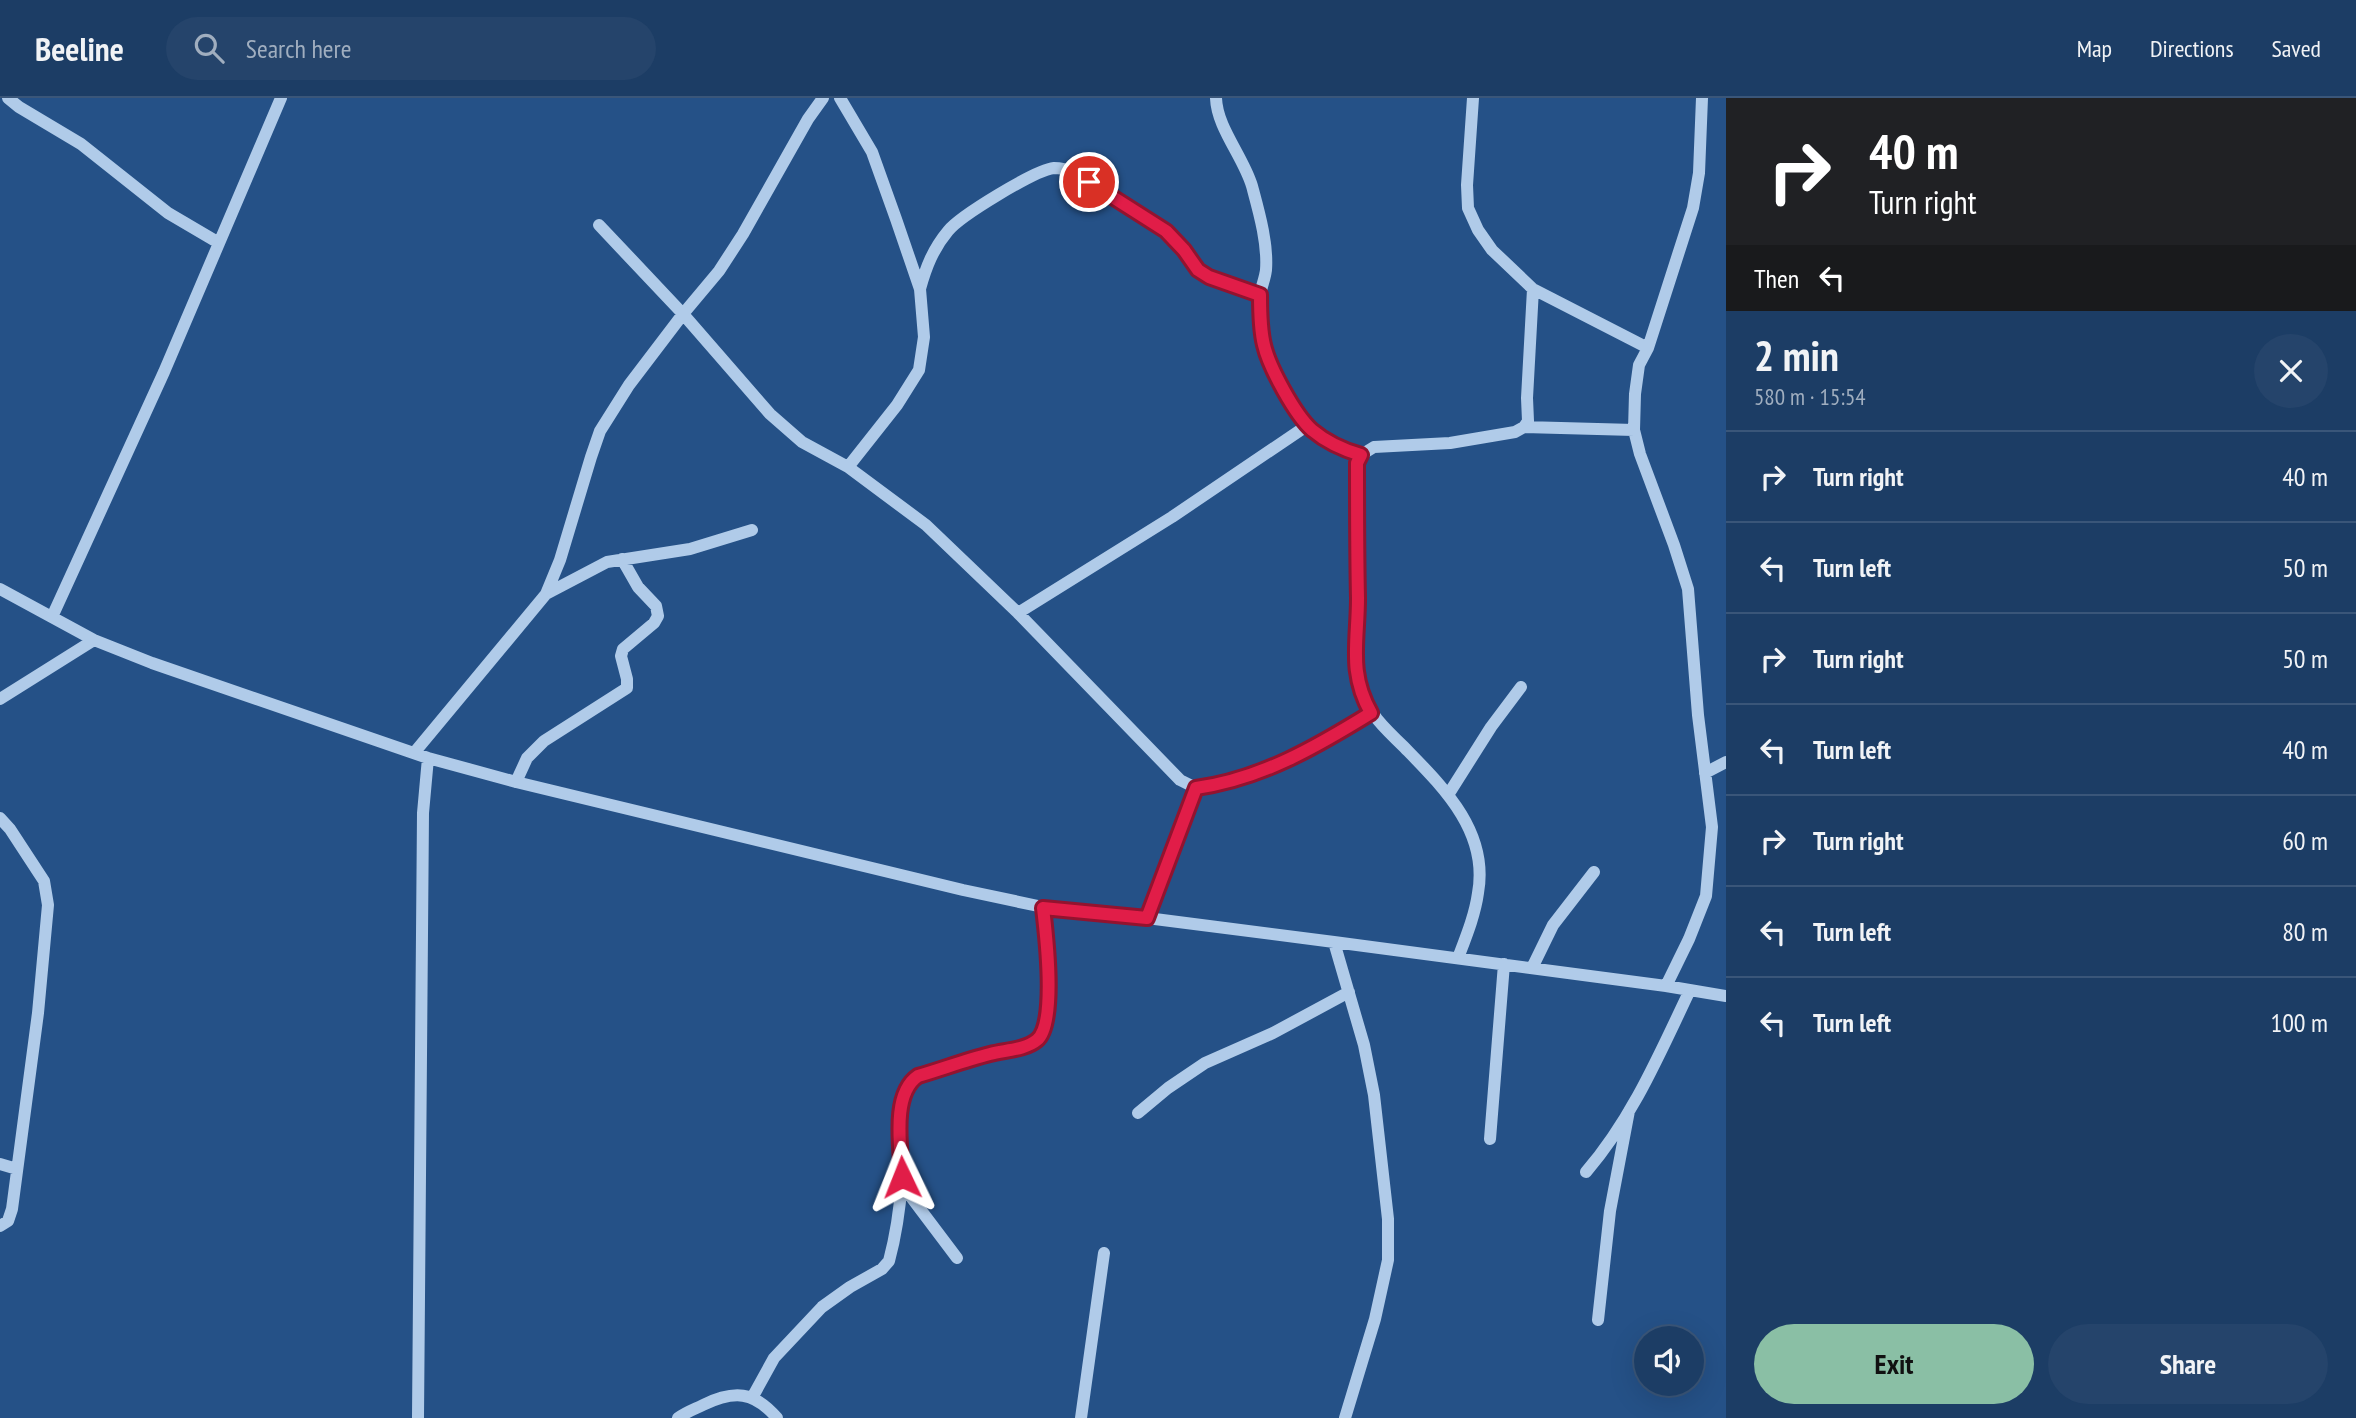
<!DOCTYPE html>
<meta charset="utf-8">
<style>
body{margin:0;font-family:"PT Sans Narrow",sans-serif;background:#25446b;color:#f1f3f6;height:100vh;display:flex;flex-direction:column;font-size:26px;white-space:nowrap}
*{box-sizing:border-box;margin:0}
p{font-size:23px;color:#a0aebf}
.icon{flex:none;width:38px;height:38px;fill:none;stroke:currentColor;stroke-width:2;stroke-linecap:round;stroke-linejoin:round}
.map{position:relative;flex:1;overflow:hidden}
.sheet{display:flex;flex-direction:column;background:#1c3d65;width:630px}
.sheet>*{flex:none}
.banner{background:#202124;color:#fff;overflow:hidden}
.fabs{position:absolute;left:1634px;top:1228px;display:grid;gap:14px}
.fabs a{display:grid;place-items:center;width:70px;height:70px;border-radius:50%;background:#1c3d65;box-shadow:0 7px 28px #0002,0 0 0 2px #3a5679;font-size:35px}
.pin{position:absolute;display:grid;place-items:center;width:60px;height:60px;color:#fff;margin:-30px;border:4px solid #fff;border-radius:50%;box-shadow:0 2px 7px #0007}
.me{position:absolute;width:77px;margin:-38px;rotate:358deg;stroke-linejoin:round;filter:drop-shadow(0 0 5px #0008)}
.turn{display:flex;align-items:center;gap:24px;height:147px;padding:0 28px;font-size:32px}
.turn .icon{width:91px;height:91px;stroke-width:2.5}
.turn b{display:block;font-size:49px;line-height:60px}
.then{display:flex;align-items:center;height:66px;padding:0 28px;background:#0003;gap:14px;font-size:26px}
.round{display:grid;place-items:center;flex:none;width:74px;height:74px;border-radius:37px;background:#25446b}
.overview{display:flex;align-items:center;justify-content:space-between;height:119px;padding:0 28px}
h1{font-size:42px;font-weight:700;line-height:52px}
.button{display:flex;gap:14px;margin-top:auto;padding:14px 28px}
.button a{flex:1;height:80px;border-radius:42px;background:#8abfa5;color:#111;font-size:28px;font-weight:700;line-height:80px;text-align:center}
.button a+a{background:#25446b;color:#f1f3f6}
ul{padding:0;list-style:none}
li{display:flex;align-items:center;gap:21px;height:91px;padding:0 28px;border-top:2px solid #3a5679}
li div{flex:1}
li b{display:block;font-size:26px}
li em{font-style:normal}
header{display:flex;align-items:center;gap:42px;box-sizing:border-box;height:98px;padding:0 35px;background:#1c3d65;border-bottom:2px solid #3a5679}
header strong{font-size:33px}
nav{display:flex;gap:38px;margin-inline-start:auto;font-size:24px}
.search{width:490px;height:63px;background:#25446b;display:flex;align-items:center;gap:18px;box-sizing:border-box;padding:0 24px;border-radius:38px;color:#a0aebf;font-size:26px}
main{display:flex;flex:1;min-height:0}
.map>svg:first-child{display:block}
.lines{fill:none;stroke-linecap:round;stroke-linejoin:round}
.minor{stroke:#b0cbe9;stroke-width:12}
.route-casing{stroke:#92132f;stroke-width:18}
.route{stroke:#e11d48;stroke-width:12}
</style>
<header>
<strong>Beeline</strong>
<div class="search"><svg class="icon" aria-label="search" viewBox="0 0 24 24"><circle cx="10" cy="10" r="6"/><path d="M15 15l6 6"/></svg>Search here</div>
<nav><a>Map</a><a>Directions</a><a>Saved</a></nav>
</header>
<main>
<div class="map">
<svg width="1726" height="1320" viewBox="0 0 1726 1320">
<rect width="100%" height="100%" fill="#255187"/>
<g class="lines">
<!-- minor -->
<path class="minor" d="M8,0L19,9L81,46L168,115L219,145
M840,0L872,54L896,121L920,191L924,239L919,272L897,307L848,369
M1216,0C1217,30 1243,58 1252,88C1259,114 1268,145 1266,172C1265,181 1261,189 1260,198C1258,205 1260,216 1261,224C1263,255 1289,313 1314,333C1327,343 1345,352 1361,357
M1473,0L1467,87L1468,110L1478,132L1492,152L1533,191L1648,250
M599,127L683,216L770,316L802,344L848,369L926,427L1018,515L1180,682L1196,690L1222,686L1295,660L1371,615
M920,191C926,169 933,151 948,133C960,118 1035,72 1054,70C1062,70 1068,72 1075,75L1166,133L1184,152L1198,172L1209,179L1260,197
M1524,329L1634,332
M0,491L94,542L152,565L428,660L516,684L963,792L1043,809L1147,820L1334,844L1666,888L1726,898
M546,496L607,464L690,451L752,432
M1018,515L1172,419L1308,327
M52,519L164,274L281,0
M0,601L94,542
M414,655L546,496L560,462L591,359L600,333L629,287L683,216L719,173L743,136L808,21L823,0
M1705,675L1726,664
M516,684L527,660L544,643L627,590V581L621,558L623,551L654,525L658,518L656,508L638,489L622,461
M1448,697L1491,629L1521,589
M0,720L10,731L44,783L48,807L38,915L12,1111L8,1123L0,1128
M1147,820L1196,690
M1334,844L1364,947L1374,997L1388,1121V1162L1375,1221L1345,1320
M1458,860C1466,839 1475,817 1478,795C1489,734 1444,690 1405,650C1385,631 1367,614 1358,587C1350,561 1358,529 1358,503C1358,457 1357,411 1357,365L1361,357L1374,349L1450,345L1515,334L1524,329L1528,323L1527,300L1533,191
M1532,870L1553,827L1594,774
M1666,888L1689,841L1706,798L1712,729L1698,617L1688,491L1674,447L1640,356L1634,332L1635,296L1639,267L1648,250L1693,110L1699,75L1702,0
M1138,1015L1168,990L1205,965L1273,935L1349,894
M1490,1041L1504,866
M0,1066L17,1071
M1586,1074C1632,1021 1660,955 1690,892
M904,1083L908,1095L957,1160
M1598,1222L1610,1113L1629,1013
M752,1300L774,1260L822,1209L850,1189L882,1171L889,1163C896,1137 900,1109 902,1082C904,1052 889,998 917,978C942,971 966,962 990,956C1005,952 1025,952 1037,942C1058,926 1046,835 1043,809
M418,1320L423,715L428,660
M678,1320C686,1314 695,1311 703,1307C734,1292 754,1293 777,1320
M1081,1320L1104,1155"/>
</g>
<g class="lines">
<defs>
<path id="route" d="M902,1079C901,1051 891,996 918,978C942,971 966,962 990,956C1005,952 1025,952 1037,942C1057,926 1046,835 1043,810L1147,820L1196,690C1261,681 1316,649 1371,615C1348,574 1358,544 1358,500C1357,455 1357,410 1357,365L1361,357C1344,352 1325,343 1312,332C1295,317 1269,269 1264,247C1260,231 1260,213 1260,197L1209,179L1198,172L1184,152L1166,133L1089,84"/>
</defs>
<!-- route casing -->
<use href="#route" class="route-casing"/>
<!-- route -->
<use href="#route" class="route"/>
</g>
</svg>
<div class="fabs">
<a><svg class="icon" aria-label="sound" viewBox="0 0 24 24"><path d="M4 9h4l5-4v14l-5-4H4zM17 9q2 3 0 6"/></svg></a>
</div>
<div class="pin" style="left:1089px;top:84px;background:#d93025"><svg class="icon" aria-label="arrive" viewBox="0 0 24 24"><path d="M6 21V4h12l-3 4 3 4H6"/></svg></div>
<svg class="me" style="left:902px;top:1079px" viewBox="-20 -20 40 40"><path d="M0-17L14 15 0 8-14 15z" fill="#e11d48" stroke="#fff" stroke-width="4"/></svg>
</div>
<section class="sheet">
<div class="banner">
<div class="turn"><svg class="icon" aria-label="right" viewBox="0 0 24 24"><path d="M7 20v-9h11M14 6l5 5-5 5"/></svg><div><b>40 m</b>Turn right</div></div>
<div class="then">Then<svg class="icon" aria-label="left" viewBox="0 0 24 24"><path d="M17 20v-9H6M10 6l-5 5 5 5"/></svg></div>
</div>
<div class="overview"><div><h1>2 min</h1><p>580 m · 15:54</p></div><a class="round"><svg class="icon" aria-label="close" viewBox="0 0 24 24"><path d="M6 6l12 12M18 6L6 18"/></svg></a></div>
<ul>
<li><svg class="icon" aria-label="right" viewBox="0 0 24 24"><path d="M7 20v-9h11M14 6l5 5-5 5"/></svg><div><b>Turn right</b></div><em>40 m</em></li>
<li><svg class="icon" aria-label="left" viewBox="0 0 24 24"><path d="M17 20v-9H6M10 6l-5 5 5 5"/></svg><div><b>Turn left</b></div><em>50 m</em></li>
<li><svg class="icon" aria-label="right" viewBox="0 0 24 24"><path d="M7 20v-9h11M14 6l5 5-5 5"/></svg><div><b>Turn right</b></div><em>50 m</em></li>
<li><svg class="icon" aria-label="left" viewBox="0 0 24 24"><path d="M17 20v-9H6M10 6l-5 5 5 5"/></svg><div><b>Turn left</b></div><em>40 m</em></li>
<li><svg class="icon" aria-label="right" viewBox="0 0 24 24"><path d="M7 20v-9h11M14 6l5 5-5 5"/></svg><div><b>Turn right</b></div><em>60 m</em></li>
<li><svg class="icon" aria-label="left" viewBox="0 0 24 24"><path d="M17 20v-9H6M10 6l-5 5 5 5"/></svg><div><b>Turn left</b></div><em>80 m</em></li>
<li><svg class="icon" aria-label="left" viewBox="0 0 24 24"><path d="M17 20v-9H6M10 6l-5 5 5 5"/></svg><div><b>Turn left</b></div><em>100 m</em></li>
</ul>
<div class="button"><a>Exit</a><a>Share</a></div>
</section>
</main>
